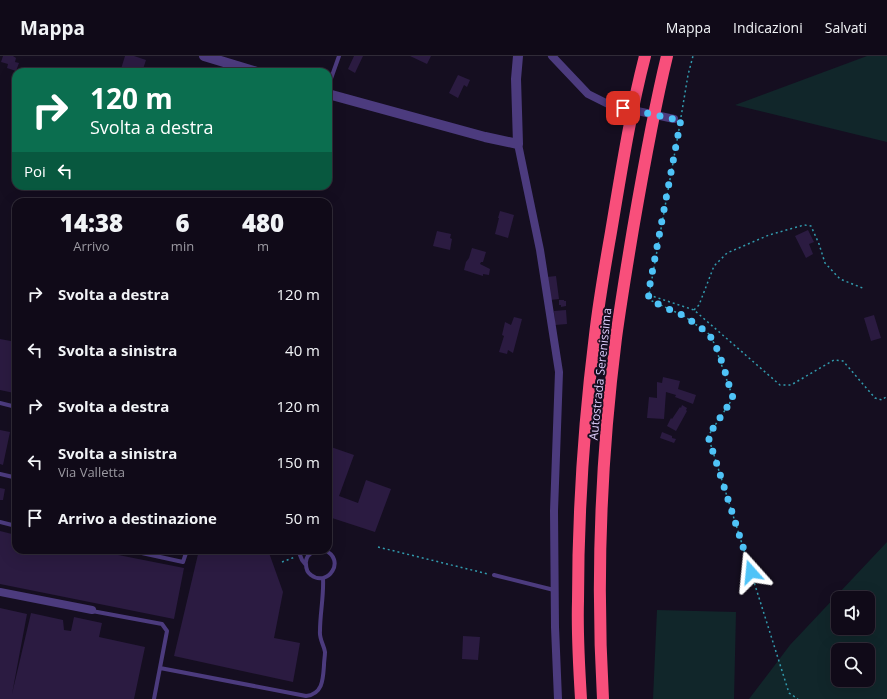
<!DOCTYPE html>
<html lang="it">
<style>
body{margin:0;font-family:"Open Sans",sans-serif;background:#191321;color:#f1f3f6;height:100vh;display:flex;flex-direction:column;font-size:15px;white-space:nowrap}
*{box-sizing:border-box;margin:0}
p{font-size:13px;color:#9c9aa2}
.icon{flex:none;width:22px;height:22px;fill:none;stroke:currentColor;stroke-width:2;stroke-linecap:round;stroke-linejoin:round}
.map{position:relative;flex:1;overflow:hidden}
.details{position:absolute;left:12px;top:142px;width:320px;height:356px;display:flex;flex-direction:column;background:#100a18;border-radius:12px;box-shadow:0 4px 16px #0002,0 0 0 1px #302b37}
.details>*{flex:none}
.top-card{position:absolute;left:12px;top:12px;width:320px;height:122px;border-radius:12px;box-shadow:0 4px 16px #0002,0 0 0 1px #302b37;background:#0b6e4f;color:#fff;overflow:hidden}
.tools{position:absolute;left:831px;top:535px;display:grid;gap:8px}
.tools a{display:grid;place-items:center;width:44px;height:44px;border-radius:8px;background:#100a18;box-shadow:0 4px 16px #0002,0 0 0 1px #302b37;font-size:20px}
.pin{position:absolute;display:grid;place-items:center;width:34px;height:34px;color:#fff;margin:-17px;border-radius:8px;box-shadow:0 2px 6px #0006}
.me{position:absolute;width:44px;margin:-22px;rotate:342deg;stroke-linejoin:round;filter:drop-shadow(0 0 3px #0008)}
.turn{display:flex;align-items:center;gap:14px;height:84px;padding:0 12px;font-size:18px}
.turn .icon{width:52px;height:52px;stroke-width:2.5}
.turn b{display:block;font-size:28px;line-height:34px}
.then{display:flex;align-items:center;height:38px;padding:0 12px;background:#0003;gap:8px;font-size:15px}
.eta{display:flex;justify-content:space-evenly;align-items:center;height:68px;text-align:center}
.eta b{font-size:24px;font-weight:800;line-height:28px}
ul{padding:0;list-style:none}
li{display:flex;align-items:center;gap:12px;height:56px;padding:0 12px}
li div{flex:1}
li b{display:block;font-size:15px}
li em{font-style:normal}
header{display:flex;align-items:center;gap:24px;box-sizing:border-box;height:56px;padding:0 20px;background:#100a18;border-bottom:1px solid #302b37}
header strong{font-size:19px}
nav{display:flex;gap:22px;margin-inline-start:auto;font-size:14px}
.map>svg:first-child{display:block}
.green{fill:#11262a;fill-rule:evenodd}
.building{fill:#2b1b41}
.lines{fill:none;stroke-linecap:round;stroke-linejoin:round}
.path{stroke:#329bae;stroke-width:1.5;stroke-dasharray:2 3;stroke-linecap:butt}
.service{stroke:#4c3b7e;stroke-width:4}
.minor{stroke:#4c3b7e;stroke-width:8}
.tertiary{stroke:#4c3b7e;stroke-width:10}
.motorway{stroke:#f84f7b;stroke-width:12}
.route{stroke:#4fc3f7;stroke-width:7;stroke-dasharray:0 12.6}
.labels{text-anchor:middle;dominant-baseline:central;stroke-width:4;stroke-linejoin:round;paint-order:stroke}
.street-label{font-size:12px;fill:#decffd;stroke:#150e20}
</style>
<header>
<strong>Mappa</strong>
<nav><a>Mappa</a><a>Indicazioni</a><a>Salvati</a></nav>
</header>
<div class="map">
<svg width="887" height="643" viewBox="0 0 887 643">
<rect width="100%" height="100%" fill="#150e20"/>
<!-- green -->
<path class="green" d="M867,0H887V86L735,49Z
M887,486V643H749L790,589ZM838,542H868V572H838ZM838,594H868V624H838Z
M657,554L736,556L734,643H653Z"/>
<!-- building -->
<path class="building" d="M3,0H13L16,2L15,6L19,7L16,15L7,12L8,8L1,6Z
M125,0H134L146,4L142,16H131L121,13Z
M354,0H363L355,17L348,13Z
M410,0H431L427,8Z
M458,19L470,24L467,31L464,29L458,42L449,37Z
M500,155L514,159L508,182L495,178L499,162H498Z
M808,174L814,186L809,188L813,198L806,202L795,180Z
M437,175L451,178L450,182L452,183L450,194L433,190Z
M472,192L486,196L483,206H481L480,208L490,213L489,219L483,218V220L464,214L466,206L469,202Z
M556,220L559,243L550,244L547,221Z
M559,244H564V245H566V250L561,251V249H559Z
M566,254L567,268L555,269L554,255Z
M874,259L881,282L871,285L864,262Z
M514,261L522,263L513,297L508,294L507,298L499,296L504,280L502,279L505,266L511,269Z
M0,283L16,286V330L14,337L0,334Z
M663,321L680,325L678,333L696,339L693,348L675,341L676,339L666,336L664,363L647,362L649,341L657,342V326L662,327Z
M682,349L687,352L686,354L687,355L676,375L667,370L671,362L672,363L680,351L681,352Z
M0,374L10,376L3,409L0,408Z
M662,376L672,380V382L676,383L674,387L660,382Z
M328,390L354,399L339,440L358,447L366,424L391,433L375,476L332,462L331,463L328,462Z
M0,432L5,433L3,444H0Z
M0,475L16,479V494H93L184,512L174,563L0,528Z
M199,494H268L283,536L274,582L300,587L293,626L174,600Z
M0,552L27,558L12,638L31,557L63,564L64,574L71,575L74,561L102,567L99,581L145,591L134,643H0Z
M463,580L480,581L478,604L462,603Z"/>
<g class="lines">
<!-- path -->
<path class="path" d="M681,61L688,19L693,0
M680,68L649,239L652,245L684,260L709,278L714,287L733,342L708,380L789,637L798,643
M649,239L694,254L780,329H791L834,304L843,305L875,342L882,344L887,340
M694,254L699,249L714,210L727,197L769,179L804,169L811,170L819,188L825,207L840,223L865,233
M378,491L488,518
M282,506L295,501"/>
<!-- service -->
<path class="service" d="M328,31L339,0
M0,347L16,351
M0,418L13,421L16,420
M0,466L16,470
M128,494L183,506L187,494
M298,494L302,504L306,509
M316,494C310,497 305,502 306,508C306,513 308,517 311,519C328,532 347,503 324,494
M494,519L554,534
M92,555L162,568L167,575L154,643
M160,612L306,640C323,638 323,623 324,609C324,605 325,600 325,596C324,589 319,583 320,575C320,557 324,540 323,522"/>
<!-- minor -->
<path class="minor" d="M552,0L588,38L610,49L674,63
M518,88L540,194L559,316L554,455L555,571L558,643
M0,536L92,554"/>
<!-- tertiary -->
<path class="tertiary" d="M204,0L257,16
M328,38L485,81L518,88L516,23L518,0"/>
<!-- motorway -->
<path class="motorway" d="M581,643C579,611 577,578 578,545C578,456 584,367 595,279C599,244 605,210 611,176C621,117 630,58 645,0
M603,643C596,523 601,401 616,282C621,245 627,209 633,173C643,115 653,57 667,0"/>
</g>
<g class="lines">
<!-- route -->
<path class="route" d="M623,52L674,63H681L648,239C655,250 671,253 682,259C689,263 704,273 709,279C719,290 728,327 733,342L708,380L751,516"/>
</g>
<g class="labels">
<!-- street labels -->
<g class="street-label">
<text transform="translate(600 318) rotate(-84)">Autostrada Serenissima</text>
</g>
</g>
</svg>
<div class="tools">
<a><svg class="icon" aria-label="sound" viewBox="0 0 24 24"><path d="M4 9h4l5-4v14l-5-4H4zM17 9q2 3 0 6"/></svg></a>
<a><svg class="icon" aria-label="search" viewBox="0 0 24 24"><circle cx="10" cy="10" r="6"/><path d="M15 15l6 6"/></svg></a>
</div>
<div class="pin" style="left:623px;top:52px;background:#d93025"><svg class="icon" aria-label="arrive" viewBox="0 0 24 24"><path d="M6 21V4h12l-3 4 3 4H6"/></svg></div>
<svg class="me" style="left:751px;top:516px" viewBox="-20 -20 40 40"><path d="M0-17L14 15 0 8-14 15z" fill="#4fc3f7" stroke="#fff" stroke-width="4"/></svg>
<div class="top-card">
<div class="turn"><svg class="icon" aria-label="right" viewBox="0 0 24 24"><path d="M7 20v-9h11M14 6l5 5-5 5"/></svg><div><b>120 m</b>Svolta a destra</div></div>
<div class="then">Poi<svg class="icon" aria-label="left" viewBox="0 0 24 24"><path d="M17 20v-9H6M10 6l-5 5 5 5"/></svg></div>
</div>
<section class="details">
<div class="eta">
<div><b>14:38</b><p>Arrivo</p></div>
<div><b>6</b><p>min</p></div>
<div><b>480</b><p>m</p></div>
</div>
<ul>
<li><svg class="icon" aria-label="right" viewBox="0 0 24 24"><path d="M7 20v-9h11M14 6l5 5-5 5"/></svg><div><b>Svolta a destra</b></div><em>120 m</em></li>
<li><svg class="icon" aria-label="left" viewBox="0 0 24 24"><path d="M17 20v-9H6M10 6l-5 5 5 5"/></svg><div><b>Svolta a sinistra</b></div><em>40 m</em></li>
<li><svg class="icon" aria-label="right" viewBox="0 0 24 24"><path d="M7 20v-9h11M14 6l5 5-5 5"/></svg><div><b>Svolta a destra</b></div><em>120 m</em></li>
<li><svg class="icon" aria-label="left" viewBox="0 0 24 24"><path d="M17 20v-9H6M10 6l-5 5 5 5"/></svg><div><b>Svolta a sinistra</b><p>Via Valletta</p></div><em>150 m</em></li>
<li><svg class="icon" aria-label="arrive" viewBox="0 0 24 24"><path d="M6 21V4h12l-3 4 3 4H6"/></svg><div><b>Arrivo a destinazione</b></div><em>50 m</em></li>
</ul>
</section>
</div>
